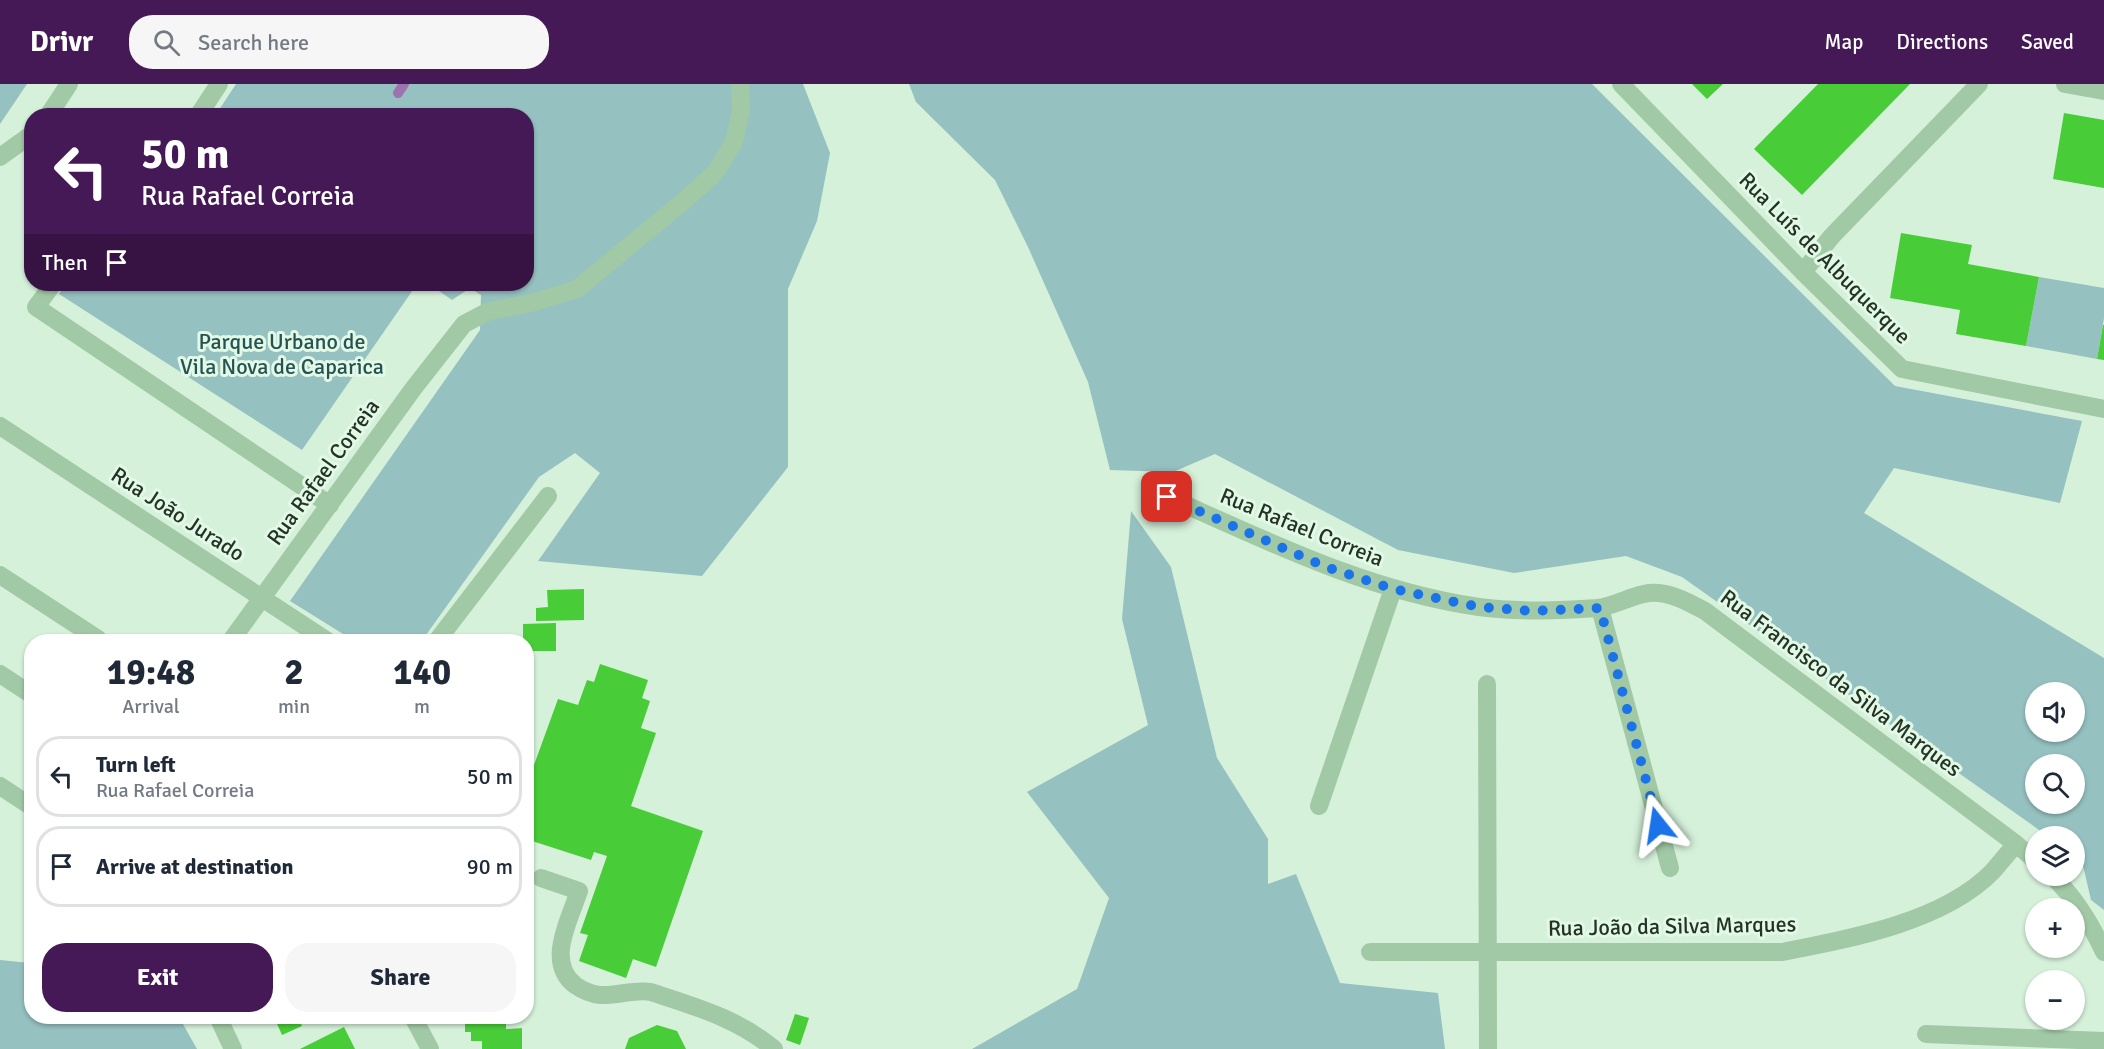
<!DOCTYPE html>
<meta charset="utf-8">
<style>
body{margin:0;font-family:Signika,sans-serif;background:#f6f6f7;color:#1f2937;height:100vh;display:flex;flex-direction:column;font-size:22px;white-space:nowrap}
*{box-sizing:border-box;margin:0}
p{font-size:20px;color:#747a83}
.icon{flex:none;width:33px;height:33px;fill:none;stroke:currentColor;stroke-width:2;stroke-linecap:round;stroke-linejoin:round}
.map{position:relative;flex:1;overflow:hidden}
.panel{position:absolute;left:24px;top:550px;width:510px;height:390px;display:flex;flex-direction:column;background:#fff;border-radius:24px;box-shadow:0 2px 4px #0004}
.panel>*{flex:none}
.banner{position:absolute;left:24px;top:24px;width:510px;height:183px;border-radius:24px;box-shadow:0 2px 4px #0004;background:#451856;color:#fff;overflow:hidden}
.controls{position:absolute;left:2025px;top:598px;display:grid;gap:12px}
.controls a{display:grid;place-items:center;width:60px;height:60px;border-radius:50%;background:#fff;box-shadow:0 2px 4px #0004;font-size:30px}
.pin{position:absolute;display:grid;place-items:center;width:51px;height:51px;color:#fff;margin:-26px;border-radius:12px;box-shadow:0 3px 9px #0006}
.me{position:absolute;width:66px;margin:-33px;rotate:345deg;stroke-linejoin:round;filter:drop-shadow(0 0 4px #0008)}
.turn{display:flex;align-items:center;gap:21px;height:126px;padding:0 18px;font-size:27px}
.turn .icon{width:78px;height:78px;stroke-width:2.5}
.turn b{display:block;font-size:42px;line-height:51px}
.then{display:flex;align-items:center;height:57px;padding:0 18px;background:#0003;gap:12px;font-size:22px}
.eta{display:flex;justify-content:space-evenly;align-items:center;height:102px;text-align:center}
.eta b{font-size:36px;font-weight:700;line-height:42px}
.cta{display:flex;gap:12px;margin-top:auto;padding:12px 18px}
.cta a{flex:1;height:69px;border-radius:24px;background:#451856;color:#fff;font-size:24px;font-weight:700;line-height:69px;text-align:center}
.cta a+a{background:#f6f6f7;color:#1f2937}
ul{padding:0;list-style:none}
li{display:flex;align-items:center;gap:18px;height:81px;margin:0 12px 9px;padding:0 6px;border:3px solid #e0e1e3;border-radius:24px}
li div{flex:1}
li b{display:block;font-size:22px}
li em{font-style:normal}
header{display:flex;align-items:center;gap:36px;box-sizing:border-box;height:84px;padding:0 30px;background:#451856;color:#fff}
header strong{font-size:28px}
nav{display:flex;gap:33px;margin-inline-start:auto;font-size:21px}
.search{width:420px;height:54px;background:#f6f6f7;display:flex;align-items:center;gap:15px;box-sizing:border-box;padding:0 21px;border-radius:24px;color:#747a83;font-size:22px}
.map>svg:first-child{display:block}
.green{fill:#95c1c0;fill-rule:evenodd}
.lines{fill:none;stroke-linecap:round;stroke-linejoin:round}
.stream{stroke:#9d73af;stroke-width:10}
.building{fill:#48cc38}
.minor{stroke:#a1c9a5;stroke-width:18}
.route{stroke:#1a73e8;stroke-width:10;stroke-dasharray:0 18}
.labels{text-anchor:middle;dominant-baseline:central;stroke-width:6;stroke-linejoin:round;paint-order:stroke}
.street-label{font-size:22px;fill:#253324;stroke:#e1f9e6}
.park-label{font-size:22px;fill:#275252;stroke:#e1f9e6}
</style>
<header>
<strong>Drivr</strong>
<div class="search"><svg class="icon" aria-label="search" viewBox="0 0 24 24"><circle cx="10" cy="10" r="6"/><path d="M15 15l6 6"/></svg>Search here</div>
<nav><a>Map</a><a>Directions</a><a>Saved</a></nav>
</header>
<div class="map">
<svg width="2104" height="965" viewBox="0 0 2104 965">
<rect width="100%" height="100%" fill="#d5f1da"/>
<!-- green -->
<path class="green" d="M0,0H27L0,40Z
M236,0H803L830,69L817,137L788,205V383L702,492L538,477L600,389L575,369L539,393L421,558H356L290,517L480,246L481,211L470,204L452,216L429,200H526V32H215Z
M909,0H1592L1895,302L2082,337L2060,419L1894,384L1864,429L2104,574V826L2091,816L2082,777L2075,771L2074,753H2049L1682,493L1626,472L1514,489L1398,466L1215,370L1173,388L1110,386L1088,298L1028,163L995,96L916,18ZM2036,609H2074V648H2036ZM2036,681H2074V720H2036Z
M2039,193L2104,204V234L2097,275L2026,262Z
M66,200H417L302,366L59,210Z
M1131,427L1171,483L1217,674L1268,755V800L1296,790L1340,899L1438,909L1445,965H972L1077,905L1109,814L1027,708L1148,641L1122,535Z
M0,876L30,879L31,876L32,933H179L197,965H0Z"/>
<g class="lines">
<!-- stream -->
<path class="stream" d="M398,9L404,0"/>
</g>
<!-- building -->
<path class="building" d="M1692,0H1723L1707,15Z
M1818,0H1910L1802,111L1754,65Z
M2064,29L2104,36V104L2053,95Z
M1901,149L1972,161L1968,180L2039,193L2026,262L1956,250L1960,226L1890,214Z
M2103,241H2104V276L2097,275Z
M584,505V536L536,537V524L548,523L547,506Z
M556,539V567H526V558H523V540Z
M600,580L648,596L642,614L650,617L641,644L656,649L631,722L703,747L656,883L633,875L626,894L579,877L588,851L580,849L607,772L594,768L591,776L526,755V703L558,615L578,621L587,596L594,598Z
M795,930L809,934L800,961L786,956Z
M274,933H298L302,942L282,951Z
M465,933H506V945L522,944V965H482V957H471V948H465Z
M657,941L677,947L686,965H625L629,954Z
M344,943L355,965H300Z"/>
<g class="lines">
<!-- minor -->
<path class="minor" d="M1621,0L1803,188L1902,285L2104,325
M2065,0L2104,7
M48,32L69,0
M198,32L219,0
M0,73L32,50
M1803,188L1832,152L1979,0
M53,200L36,223L330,421
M0,342L329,558
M1168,413C1269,458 1368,507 1479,523C1518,528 1558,527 1597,524C1615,522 1632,511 1649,509C1669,507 1688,518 1705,527L2016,760L2036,777
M0,491L98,555L96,558
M1600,524L1670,784
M230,558L413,305L464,240L489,227L527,220L577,205L685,116L715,89L734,58L741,26L740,0
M436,558L548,412
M0,590L32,611
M1487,600L1488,965
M0,702L32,723
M1319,722L1393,505
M2052,792C2075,813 2091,840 2104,868
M541,794L579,807C570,835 545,878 575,901C582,906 591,910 600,911C618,912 634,905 651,908C696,923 737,934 774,965
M1370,868H1782C1849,855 1943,838 1992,788C2000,779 2008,769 2016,760
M218,933L233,965
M413,933L430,965
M1926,950L2104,957"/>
</g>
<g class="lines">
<!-- route -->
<path class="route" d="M1167,413L1326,483L1393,505L1479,523L1532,527L1600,524L1658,741"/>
</g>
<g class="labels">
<!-- street labels -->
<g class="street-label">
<text transform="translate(1825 174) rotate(45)">Rua Luís de Albuquerque</text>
<text transform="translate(323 388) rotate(-54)">Rua Rafael Correia</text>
<text transform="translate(178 430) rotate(33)">Rua João Jurado</text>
<text transform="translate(1302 443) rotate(22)">Rua Rafael Correia</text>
<text transform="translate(1841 599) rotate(37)">Rua Francisco da Silva Marques</text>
<text transform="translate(1672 842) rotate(-1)">Rua João da Silva Marques</text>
</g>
<!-- park labels -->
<g class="park-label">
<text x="282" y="257">Parque Urbano de<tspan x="282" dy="25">Vila Nova de Caparica</tspan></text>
</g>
</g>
</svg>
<div class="controls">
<a><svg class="icon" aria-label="sound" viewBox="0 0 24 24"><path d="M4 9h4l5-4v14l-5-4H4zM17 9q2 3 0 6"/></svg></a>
<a><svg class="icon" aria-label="search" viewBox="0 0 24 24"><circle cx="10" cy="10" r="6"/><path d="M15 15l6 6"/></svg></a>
<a><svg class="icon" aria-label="layers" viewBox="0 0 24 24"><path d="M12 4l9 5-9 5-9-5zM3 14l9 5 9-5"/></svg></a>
<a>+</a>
<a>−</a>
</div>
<div class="pin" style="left:1167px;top:413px;background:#d93025"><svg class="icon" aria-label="arrive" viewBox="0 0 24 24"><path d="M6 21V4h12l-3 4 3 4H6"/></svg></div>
<svg class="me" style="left:1658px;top:741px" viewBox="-20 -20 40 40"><path d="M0-17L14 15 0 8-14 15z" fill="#1a73e8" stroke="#fff" stroke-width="4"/></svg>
<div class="banner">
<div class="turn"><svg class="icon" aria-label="left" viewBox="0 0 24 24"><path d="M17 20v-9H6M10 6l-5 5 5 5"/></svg><div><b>50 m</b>Rua Rafael Correia</div></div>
<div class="then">Then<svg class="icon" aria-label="arrive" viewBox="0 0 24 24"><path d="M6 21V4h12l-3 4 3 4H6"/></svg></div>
</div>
<section class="panel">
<div class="eta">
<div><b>19:48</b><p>Arrival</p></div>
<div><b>2</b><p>min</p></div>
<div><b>140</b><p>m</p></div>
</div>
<ul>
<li><svg class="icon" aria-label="left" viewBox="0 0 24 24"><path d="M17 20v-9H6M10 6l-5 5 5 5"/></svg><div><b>Turn left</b><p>Rua Rafael Correia</p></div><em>50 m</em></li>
<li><svg class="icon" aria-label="arrive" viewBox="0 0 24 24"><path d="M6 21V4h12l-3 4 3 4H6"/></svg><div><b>Arrive at destination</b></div><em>90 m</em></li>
</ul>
<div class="cta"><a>Exit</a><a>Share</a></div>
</section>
</div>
